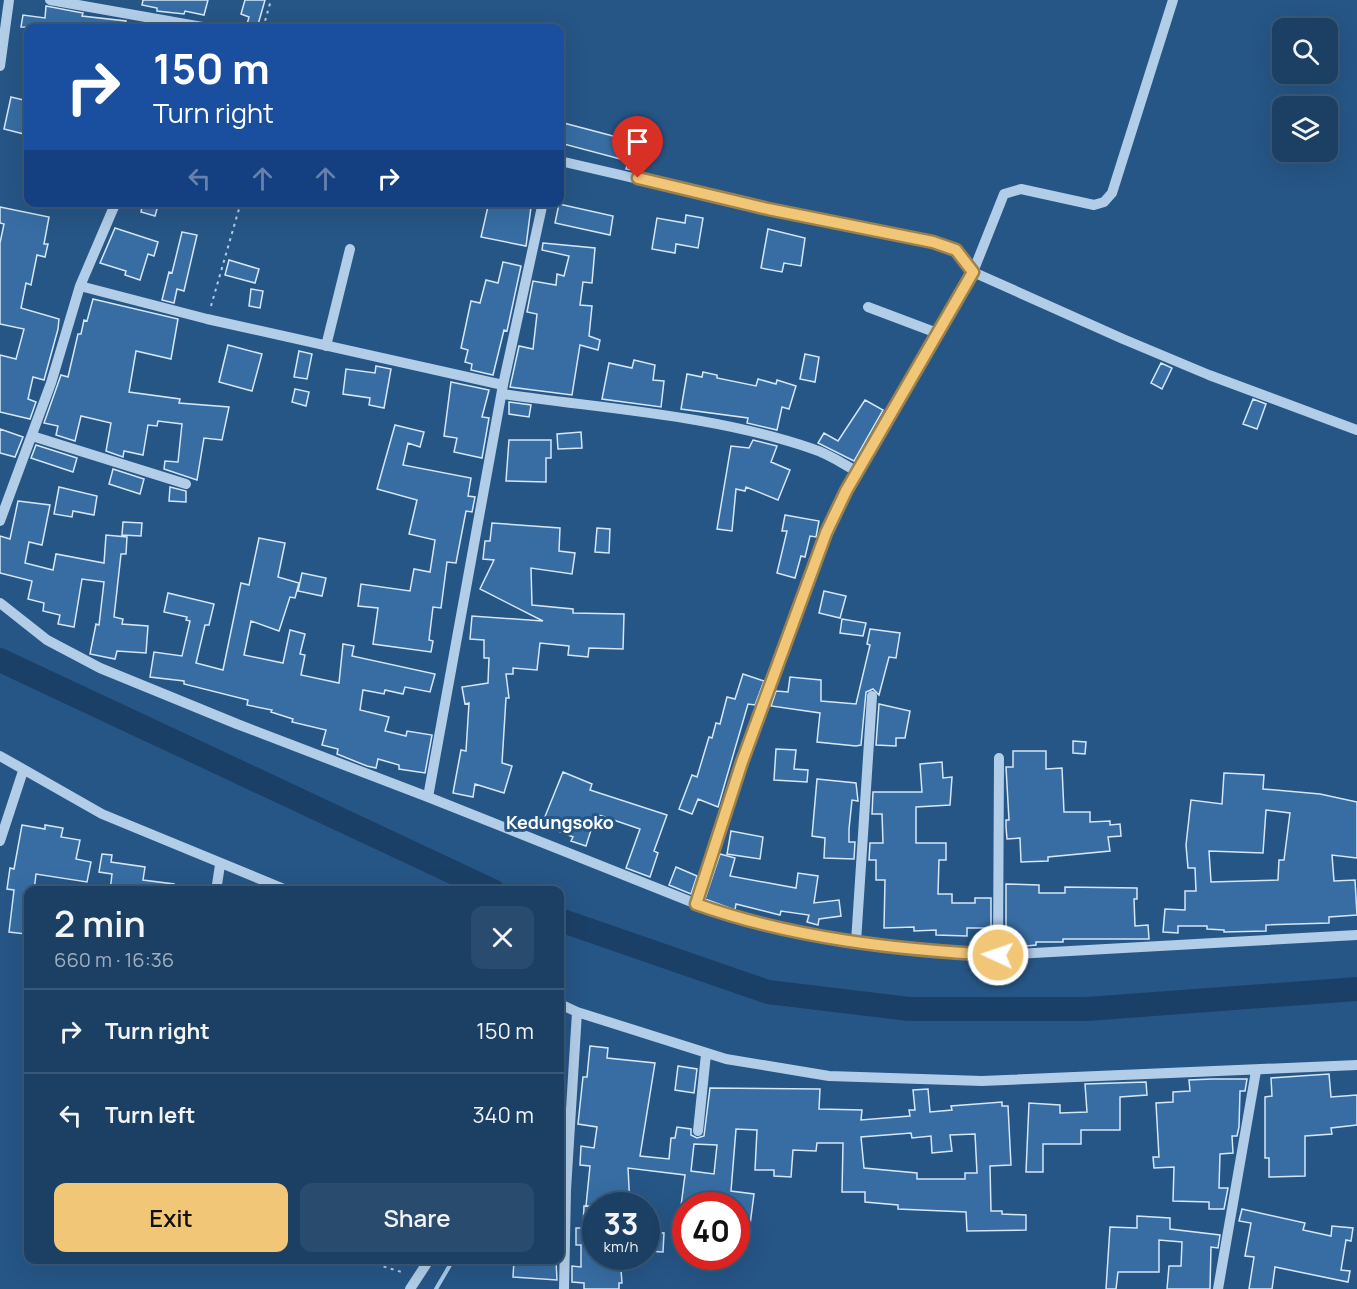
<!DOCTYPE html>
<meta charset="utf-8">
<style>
body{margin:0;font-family:Manrope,sans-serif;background:#294b6d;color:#f1f3f6;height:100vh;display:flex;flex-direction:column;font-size:22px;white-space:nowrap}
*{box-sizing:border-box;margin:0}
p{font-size:20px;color:#a0afbf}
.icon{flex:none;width:33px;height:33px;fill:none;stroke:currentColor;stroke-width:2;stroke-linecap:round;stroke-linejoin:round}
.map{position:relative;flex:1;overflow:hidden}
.sheet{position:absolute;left:24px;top:886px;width:540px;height:378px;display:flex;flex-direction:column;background:#1c4064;border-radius:12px;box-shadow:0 6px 24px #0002,0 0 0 2px #3a5978}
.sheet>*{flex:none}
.top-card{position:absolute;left:24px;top:24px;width:540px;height:183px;border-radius:12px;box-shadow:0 6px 24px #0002,0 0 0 2px #3a5978;background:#1a4fa0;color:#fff;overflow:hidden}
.fabs{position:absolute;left:1272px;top:18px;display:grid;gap:12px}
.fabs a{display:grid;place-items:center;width:66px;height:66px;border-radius:12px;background:#1c4064;box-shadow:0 6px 24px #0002,0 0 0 2px #3a5978;font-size:30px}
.speed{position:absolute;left:582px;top:1192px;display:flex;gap:12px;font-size:30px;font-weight:700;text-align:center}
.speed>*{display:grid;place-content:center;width:78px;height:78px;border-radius:50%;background:#1c4064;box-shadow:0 6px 24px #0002,0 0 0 2px #3a5978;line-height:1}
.speed small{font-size:15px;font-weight:400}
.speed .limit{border:9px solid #d22;background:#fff;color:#111}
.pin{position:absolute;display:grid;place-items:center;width:51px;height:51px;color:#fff;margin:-62px -26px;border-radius:50% 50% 50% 0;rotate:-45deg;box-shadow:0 0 6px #0007}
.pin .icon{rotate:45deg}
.me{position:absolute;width:66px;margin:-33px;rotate:273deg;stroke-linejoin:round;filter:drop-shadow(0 0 4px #0008)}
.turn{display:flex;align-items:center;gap:21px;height:126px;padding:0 30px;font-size:27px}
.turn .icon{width:78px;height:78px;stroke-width:2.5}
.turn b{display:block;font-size:42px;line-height:51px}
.lanes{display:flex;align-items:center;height:57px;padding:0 30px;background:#0003;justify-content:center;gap:30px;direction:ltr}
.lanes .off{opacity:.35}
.round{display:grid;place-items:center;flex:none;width:63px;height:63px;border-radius:12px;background:#294b6d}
.summary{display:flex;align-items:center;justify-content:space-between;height:102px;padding:0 30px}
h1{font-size:36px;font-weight:600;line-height:45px}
.cta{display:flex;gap:12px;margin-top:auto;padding:12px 30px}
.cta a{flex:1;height:69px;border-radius:12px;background:#f1c777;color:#111;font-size:24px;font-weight:600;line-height:69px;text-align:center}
.cta a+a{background:#294b6d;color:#f1f3f6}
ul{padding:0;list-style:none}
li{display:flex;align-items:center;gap:18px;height:84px;padding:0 30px;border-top:2px solid #3a5978}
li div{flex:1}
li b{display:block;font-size:22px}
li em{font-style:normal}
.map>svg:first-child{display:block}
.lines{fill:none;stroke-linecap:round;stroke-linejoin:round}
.stream{stroke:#a6c9e9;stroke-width:4}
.river{stroke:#1b4067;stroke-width:24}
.building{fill:#376da3;stroke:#d5e6f6;stroke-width:1.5;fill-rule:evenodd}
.path{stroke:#b2cde8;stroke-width:2;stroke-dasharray:3 4.5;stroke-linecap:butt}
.minor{stroke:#b2cde8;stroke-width:10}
.route-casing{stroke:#9d814d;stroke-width:15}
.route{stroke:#f1c777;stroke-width:10}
.labels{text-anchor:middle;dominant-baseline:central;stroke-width:6;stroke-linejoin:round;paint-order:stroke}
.quarter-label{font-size:18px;font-weight:bold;fill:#fff;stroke:#265686}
</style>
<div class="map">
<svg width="1357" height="1289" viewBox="0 0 1357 1289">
<rect width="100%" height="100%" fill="#265686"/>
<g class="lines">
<!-- stream -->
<path class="stream" d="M436,1289L453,1260"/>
<!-- river -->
<path class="river" d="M0,660L493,891
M560,920L768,992L909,1009H1087L1357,989"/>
</g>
<!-- building -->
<path class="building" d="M143,0H208L204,15L185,11L184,14L157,11V8L142,5Z
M245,0H265L257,28H246L249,17L241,14Z
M46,6L83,13L82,16L126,21L125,28L21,27L23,15L45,18Z
M11,97L28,101V132L25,131L24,134L4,129Z
M560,122L632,141L633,137L649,141L642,172L626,169L628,161L560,143Z
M143,202H159L155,216L141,212Z
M489,202H511L531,207L526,246L481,237Z
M559,204L613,216L610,235L555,223Z
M0,207L49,217L44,244H48L45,257L37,255L31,285L26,283L21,308L59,319L58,329L44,380L33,377L28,399L36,402L30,419L0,412V355L16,359L24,329L0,324V243L4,224L0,223Z
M686,215L703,218L698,248L676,244L675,253L652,249L657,218L685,223Z
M115,228L158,242L154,256L148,254L140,280L125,275L126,271L100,263Z
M768,229L805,238L801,266L784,263L782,272L761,268Z
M182,232L197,235L184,291L177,289L174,303L162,300L169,272L172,273Z
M543,243L595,248L592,283L583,282L580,305L592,306L589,336L600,340L598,350L580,345L572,395L510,387L519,346L533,349L537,314L527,312L533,281L556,285L557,274L564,276L569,256L542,250Z
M229,260L259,269L255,283L225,275Z
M503,262L521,266L507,331L504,330L493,375L471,370L472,364L465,362L468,350L461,348L471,301L480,303L486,280L498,283Z
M251,289L263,291L260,308L249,306Z
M93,299L178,319L171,359L136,351L129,392L180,399L179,403L229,407L222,440L204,438L197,480L164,469L165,461L178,462L182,424L158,421L157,426L148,425L143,455L124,451L123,457L106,451L111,423L81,416L75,441L56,435L58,426L44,423L61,375L68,377L78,334H81L84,320L87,321Z
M228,345L262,354L252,391L219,382Z
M299,351L312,354L307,379L294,377Z
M805,354L819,357L815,382L800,379Z
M634,360L655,365L653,380L664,381L661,407L602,399L609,363L632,368Z
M1161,363L1172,368L1162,389L1151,383Z
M376,366L391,369L384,408L369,405L370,398L343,394L346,369L375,373Z
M703,372L717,375V378L756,386L758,379L776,384L777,380L796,386L789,409L782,407L777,430L747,423L748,418L681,409L687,374L702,377Z
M451,382L489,390L482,417L489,418L482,458L454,452L457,438L444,436Z
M295,389L309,392L306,406L292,402Z
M1253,399L1266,404L1257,429L1243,424Z
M865,400L883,410L854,461L818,443L824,433L838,441Z
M509,402L531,405L529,417L509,414Z
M395,425L424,432L420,447L408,443L403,465L471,478L468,496L475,497L472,512L466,511L456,563L447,562L441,608L433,607L429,640L433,641L431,652L373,644L378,608L358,606L361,584L410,591L414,569L430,572L435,540L409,534L417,500L377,489Z
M0,429L23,437L15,457L0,453Z
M581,432L582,448L558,449L557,434Z
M509,440H551V458H546V482L506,481Z
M753,440L777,446L771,462L790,470L778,500L746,487L745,491L736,489L732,531L717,529L731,446L749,448Z
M36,445L77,458L73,472L31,458Z
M113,469L144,479L140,494L109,484Z
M59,487L97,496L94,515L73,511L72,517L54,514Z
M170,487L186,491V502L169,501Z
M18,501L50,505L42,545L29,542L25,563L53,570L56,554L104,563L106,535L127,537L126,554H121L114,617L123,619L122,624L148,626L146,653L117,651L115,659L90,654L96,624L99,625L104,582L82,579L74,627L58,624L60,615L43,611L44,603L28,599L32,581L0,573V536L10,539Z
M785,515L819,521L816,537L810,536L805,557L801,556L795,578L777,573L787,531H782Z
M123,522L142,523L141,536L122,535Z
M492,523L560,528L559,551L575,553L572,574L531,568L532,605L573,609V613L624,614L623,649L589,648L588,657L568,655L569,646L540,643L537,670L513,668V674H506L509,698H506L502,763L512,766L504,793L475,784L473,797L453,793L461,750L466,751L469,703L465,704L462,687L488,683L489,658H484V640L470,639L472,616L543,621L480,589L494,560L483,559L485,541H490Z
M597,528L610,529L609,553L595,552Z
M259,538L285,543L278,577L299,583L295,598L290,597L279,631L251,621L244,655L283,663L290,630L305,634L300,654L305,655L301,675L339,683L343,644L354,646L352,656L435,674L430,692L405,687L403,694L385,690L384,694L363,690L360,710L389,717L385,731L406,736L407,731L432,735L425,773L399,769V765L378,759L376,768L367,766L337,754L338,749L322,745L326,730L292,722L293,719L271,712L272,710L247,705L248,700L184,684V681L150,677L154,652L182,656L190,621L186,620L187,617L164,612L168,593L214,604L209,625H205L196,663L223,670L241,583L249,585Z
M302,573L326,578L322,596L298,591Z
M824,591L846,596L840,618L819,613Z
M842,619L866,623L863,636L840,633Z
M870,629L900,633L896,658L889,657L879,695L873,689L866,692L861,745L856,746L817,742L820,713L771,706L776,691L788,692L790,677L821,680V701L856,704L870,645L867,644Z
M743,674L764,681L755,705L748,704L718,807L698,799L692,814L679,809L692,775L697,777L709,737L712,738L716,723L720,724L727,697L735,699Z
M879,704L910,711L905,738H896V746L876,745Z
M1073,741L1086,742L1085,754L1073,753Z
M776,749L796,750L794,769L808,770L807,782L774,780Z
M1013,751H1046V769L1062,768L1064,812H1090V822L1110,821V825L1120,824L1121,836L1108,837L1110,851L1048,857V861L1021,862L1020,838L1007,839L1006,827V820H1009L1006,767H1013Z
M942,762L943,778L952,777L950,805L916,807V843H946V860H939L938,894H952V903H975V898H991V928H967V936L936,935V930L914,931V927L884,928L885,880H876V860H869L870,843H883L882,814H872L873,792H922L920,764Z
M563,772L592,784L590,790L667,815L654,851L658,853L650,877L626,868L640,829L596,814L586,846L571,841L573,837L549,827L551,822L544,819Z
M1224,773L1264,775L1263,789L1320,794L1357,802V858L1332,855L1334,881L1355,880L1357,915L1329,917V923L1266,925V931L1224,932V930L1207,929V926H1178V933L1163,932L1165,909L1185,910V891H1196L1195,868H1188L1186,845L1191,800L1222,804ZM1266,810L1290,813L1284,860H1279L1278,880L1211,882L1209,851L1263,853Z
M817,779L856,783L858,801L852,800L849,829V842H855L854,859L824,858L825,838L812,836Z
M22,825L45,829V825L63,828L61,837L80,840L76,859L91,862L87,882L36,874L34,891H28L26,934L9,932L14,890L7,889L10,868L14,869Z
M731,831L763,837L760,859L727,854Z
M102,854L112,855L111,862L145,867L143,880L174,884L173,891H110L112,874L99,872Z
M720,854L735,858L730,876L796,888L798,873L818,876L814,903L839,900L841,916L819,919L818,925L807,922L809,915L781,911L780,915L736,904L735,910L705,899Z
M676,867L697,876L691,894L669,885Z
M1006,884L1039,885V893H1065V887L1137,888V899H1134L1135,926L1148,925L1149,939H1063V942H1036V945L1015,947V939H1006Z
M590,1046L608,1048L607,1058L655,1063L640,1156L669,1159L671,1138H675L677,1127L691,1129V1135L697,1138L704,1136L710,1088L820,1089L819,1109L862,1110L861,1120L910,1116L909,1110H915L913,1090L928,1089L930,1112L952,1110L951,1106L1002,1102V1106H1008L1011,1165L990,1166L991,1211H1002V1214L1026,1215V1230L967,1231L966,1212L898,1209V1205L865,1202V1192H842L843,1143H817L816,1151L793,1150L791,1177L774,1176V1170H755L757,1130L736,1129L731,1191L754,1194L750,1225L736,1223V1206H681L685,1175L628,1168L630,1206H586L590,1166L580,1165L581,1146L594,1148L597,1127L578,1124L583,1077H587ZM911,1133L912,1138L931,1136L932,1153L952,1151L950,1135L975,1134L977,1173H965V1179H917V1173L864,1168L861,1137ZM694,1144L717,1145L714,1174L691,1171Z
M678,1066L697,1069L694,1093L675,1090Z
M1329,1074L1331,1097L1357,1095V1125L1331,1128L1332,1134L1305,1136V1176L1269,1177V1158H1265V1097L1272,1096L1271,1078Z
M1212,1079H1247L1245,1091H1240L1239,1127L1237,1136H1232L1233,1153L1220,1154L1219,1188H1228L1224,1209H1209V1202L1173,1201L1174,1167L1154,1168L1153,1157H1159L1156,1103L1173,1102V1092L1190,1091L1189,1080Z
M1146,1082L1147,1095L1120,1097V1130H1081V1144H1043V1172H1026L1029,1103L1060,1105V1113L1087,1112L1085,1084Z
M584,1206L596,1207V1257H620L622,1283H619V1289H584V1283L572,1282V1266L581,1267V1245H576V1228H583Z
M1242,1209L1305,1223L1303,1230L1331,1236L1332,1226L1353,1228L1351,1241L1346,1240L1341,1270L1350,1271L1348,1282L1275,1267L1272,1289H1249L1254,1257L1245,1256L1251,1223L1239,1221Z
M1137,1216L1170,1218V1229L1220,1235L1218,1248L1211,1247L1210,1289H1167L1169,1266H1181L1182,1242L1159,1240V1272H1118L1116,1289H1106L1110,1227L1137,1228Z
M646,1232L664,1233L663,1252L646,1251Z
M514,1260H556L557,1280L513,1277Z"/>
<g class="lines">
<!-- path -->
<path class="path" d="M263,28L271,0
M211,306L241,202
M362,1260L405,1273"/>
<!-- minor -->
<path class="minor" d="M50,0L208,28
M0,66L9,0
M560,161L768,209L933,242L955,250L973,272L1123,339L1209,375L1357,430
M80,286L207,319L503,385
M868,307L937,333
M326,346L350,249
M503,394C606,409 715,415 813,449C829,454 843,464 858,472
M32,436L186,484
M0,521L51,383L80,286L116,202
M0,603L47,640L100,668L237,724L428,797L727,916L856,942L916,951L998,955L1357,935
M0,756L102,814L289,891
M428,797L503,385L543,202
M0,841L23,771
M216,891L220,865
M696,904L742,762L826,533L846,491L973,272L1004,194L1021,189L1094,205L1104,202L1112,193L1173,0
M856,942L872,696
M998,955L999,758
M560,1004L577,1012L726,1059L829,1076L982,1081L1357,1065
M698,1131L706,1054
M410,1289L429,1260
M564,1289L566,1190L577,1012
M1218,1289L1256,1071"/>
</g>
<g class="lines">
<defs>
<path id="route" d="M638,178L768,209L933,242L956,250L973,272L846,491L826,533L742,762L696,904C791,938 897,950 998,955"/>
</defs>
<!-- route casing -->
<use href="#route" class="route-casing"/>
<!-- route -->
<use href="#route" class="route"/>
</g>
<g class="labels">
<!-- quarter labels -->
<g class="quarter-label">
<text x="560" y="822">Kedungsoko</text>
</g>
</g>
</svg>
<div class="fabs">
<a><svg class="icon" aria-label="search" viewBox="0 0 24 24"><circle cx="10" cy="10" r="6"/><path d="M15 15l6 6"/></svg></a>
<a><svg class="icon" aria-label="layers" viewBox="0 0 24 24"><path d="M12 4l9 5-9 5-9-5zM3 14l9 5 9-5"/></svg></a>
</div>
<div class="speed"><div>33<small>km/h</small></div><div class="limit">40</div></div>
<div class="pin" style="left:638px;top:178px;background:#d93025"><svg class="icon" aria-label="arrive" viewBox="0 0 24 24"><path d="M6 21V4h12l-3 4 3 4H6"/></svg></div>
<svg class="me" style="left:998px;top:955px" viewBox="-20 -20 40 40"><circle r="17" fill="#f1c777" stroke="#fff" stroke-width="3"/><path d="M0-11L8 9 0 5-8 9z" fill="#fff"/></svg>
<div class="top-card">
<div class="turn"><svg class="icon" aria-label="right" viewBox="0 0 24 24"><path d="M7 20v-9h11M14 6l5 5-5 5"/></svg><div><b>150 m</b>Turn right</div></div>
<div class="lanes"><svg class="icon off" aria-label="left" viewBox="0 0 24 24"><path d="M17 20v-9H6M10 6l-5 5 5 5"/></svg><svg class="icon off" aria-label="ahead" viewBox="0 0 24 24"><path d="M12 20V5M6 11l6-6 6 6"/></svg><svg class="icon off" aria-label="ahead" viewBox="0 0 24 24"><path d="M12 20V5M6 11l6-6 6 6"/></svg><svg class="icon" aria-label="right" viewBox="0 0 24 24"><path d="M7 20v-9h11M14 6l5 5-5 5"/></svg></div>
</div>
<section class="sheet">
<div class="summary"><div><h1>2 min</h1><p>660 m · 16:36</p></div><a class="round"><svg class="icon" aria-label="close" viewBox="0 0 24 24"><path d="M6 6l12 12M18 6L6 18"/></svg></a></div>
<ul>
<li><svg class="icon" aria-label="right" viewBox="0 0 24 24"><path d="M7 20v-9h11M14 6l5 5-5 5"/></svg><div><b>Turn right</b></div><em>150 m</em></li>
<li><svg class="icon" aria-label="left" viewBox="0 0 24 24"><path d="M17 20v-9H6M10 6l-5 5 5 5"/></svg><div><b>Turn left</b></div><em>340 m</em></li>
</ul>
<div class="cta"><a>Exit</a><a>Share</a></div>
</section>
</div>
